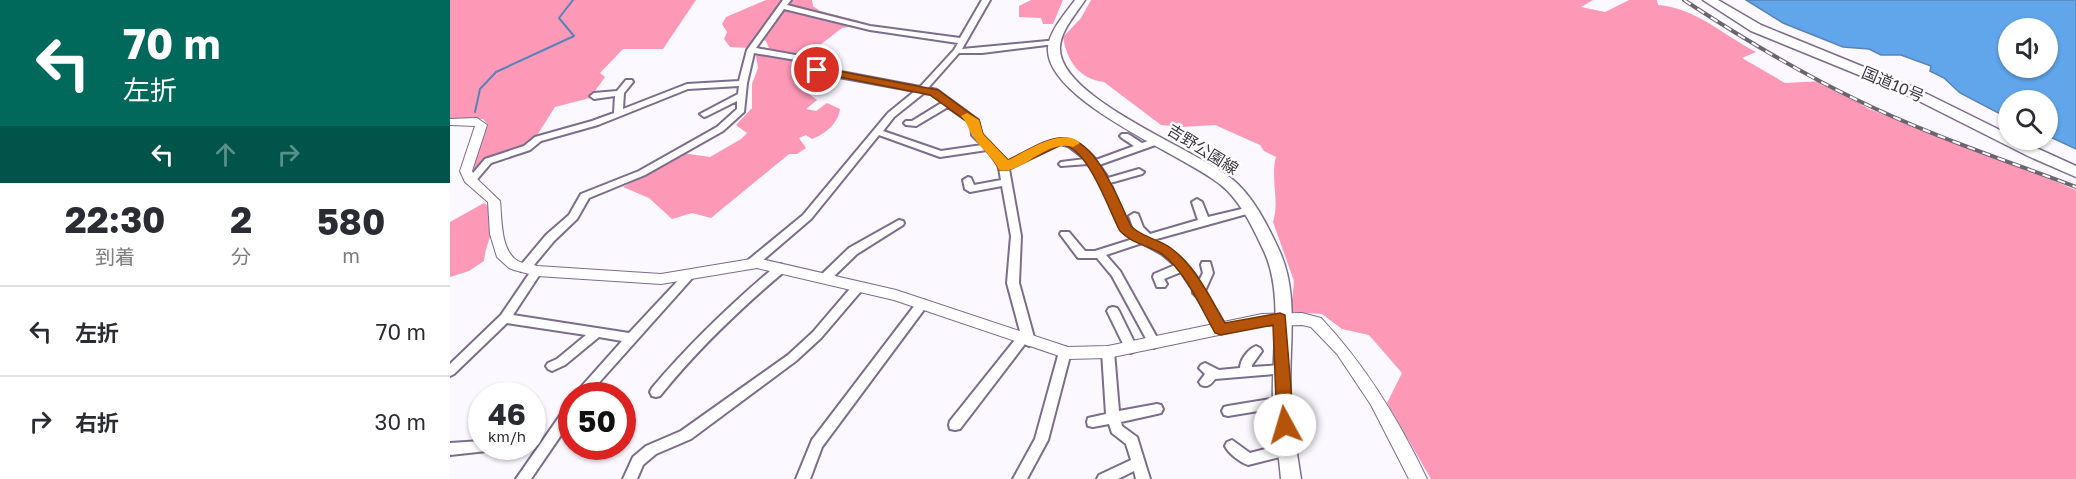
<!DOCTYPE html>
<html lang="ja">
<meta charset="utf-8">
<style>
body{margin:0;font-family:"Golos Text","Noto Sans JP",sans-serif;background:#f7f7f7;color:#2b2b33;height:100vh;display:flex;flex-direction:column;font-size:22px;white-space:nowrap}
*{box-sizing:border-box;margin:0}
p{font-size:20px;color:#7c7c81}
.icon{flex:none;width:33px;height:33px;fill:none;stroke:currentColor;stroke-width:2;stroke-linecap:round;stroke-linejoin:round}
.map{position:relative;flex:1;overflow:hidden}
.drawer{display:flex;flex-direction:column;background:#fff;width:450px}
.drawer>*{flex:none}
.banner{background:#00695c;color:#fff;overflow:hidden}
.buttons{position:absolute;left:1548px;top:18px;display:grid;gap:12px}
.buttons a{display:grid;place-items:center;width:60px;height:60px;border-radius:50%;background:#fff;box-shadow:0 2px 4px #0004;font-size:30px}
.speed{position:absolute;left:18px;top:382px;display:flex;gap:12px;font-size:30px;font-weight:700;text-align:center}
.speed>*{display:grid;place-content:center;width:78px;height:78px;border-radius:50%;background:#fff;box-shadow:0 2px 4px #0004;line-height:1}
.speed small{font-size:15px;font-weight:400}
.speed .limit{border:9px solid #d22;background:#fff;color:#111}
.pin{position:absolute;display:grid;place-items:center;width:51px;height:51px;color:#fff;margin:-26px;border:3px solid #fff;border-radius:50%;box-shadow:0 2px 6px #0007}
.me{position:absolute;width:66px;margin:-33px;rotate:354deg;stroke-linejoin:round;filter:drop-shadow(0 0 4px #0008)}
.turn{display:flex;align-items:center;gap:21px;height:126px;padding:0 24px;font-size:27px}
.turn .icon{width:78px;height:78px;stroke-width:2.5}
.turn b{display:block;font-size:42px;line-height:51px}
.lanes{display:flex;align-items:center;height:57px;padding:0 24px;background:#0003;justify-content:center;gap:30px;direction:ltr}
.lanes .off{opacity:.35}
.eta{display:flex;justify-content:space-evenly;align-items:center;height:102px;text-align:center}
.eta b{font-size:36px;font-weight:700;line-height:42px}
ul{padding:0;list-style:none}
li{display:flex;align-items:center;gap:18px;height:90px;padding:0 24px;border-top:2px solid #e1e1e2}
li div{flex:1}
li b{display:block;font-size:22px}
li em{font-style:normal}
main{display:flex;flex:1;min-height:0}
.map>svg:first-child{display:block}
.forest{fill:#fd99b7}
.water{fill:#61a5eb;stroke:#5684b9;stroke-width:1.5;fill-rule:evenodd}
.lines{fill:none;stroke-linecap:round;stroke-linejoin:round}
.stream{stroke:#5684b9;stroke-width:2}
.minor-casing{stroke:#7b6d8b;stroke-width:4}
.tertiary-casing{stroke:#7b6d8b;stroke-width:2}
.secondary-casing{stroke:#7b6d8b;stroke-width:3}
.trunk-casing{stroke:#7b6d8b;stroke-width:3}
.minor{fill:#fff;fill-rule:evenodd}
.tertiary{fill:#fff;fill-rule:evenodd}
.secondary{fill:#fff;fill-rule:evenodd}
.trunk{fill:#fff;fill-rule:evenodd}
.rail-casing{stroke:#6a6570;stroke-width:4}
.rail{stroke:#fff;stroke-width:2;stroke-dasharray:8;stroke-linecap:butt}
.route{fill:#b45309;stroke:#753606;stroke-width:1.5}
.slow{fill:#f59e0b}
.labels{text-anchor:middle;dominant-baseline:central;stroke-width:5;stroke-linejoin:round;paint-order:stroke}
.street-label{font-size:16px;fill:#3d3744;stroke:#fff}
</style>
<main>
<section class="drawer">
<div class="banner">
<div class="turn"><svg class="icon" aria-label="left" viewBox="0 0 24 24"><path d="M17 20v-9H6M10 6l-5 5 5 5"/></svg><div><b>70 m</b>左折</div></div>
<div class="lanes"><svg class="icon" aria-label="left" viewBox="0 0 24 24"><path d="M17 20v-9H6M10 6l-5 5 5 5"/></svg><svg class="icon off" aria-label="ahead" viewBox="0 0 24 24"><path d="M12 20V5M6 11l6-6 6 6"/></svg><svg class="icon off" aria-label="right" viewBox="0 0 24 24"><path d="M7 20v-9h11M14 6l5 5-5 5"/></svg></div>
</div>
<div class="eta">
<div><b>22:30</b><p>到着</p></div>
<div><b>2</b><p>分</p></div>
<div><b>580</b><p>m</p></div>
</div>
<ul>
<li><svg class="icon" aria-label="left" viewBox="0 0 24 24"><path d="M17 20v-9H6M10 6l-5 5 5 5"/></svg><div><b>左折</b></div><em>70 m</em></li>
<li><svg class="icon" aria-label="right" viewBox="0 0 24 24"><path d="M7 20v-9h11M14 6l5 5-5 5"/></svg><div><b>右折</b></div><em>30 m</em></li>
</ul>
</section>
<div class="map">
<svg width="1626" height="479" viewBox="0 0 1626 479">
<rect width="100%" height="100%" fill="#fbf8ff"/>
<!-- forest -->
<path class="forest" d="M0,0H246L213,49H173L150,73L155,77L140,98L105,107L82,143L24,170L23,167L38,125L33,119H0Z
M316,0H362L363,6L370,11L409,21L411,25L392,28L366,48L383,54L374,64L381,71L355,91L367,100L356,109L366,111L377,103L390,109C388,124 375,134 362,139L356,135L349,138L356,148L347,154H339L261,218L242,213L222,219L199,198L173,187L232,153L260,157L291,139L297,133L286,125L302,108V84L308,68L306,56L321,53L316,41L311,39L298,48L280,47L274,39L277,32L272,24L276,17Z
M581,0H613L603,24H593L591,18L569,17V6Z
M641,0H1143L1131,7L1155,12L1179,0H1207L1208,5C1246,8 1273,35 1306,52L1292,58L1335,83L1373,81L1419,109L1525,148L1626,190V479H981L937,403L952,373L919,335L892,329L872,314L841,312L844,281L823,222C830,201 820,178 826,157L814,151L810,145L765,125L732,127L711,125L654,82C629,79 617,61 613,37L631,18Z
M34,203L42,209C47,230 36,240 34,261L19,271L0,277V222Z"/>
<!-- water -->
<path class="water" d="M1296,0H1626V149L1598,136V100H1558V118L1510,93L1494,78L1480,71L1481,66L1451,55H1431L1419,49L1393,47L1333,23ZM1558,28H1598V68H1558Z"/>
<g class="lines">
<!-- stream -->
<path class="stream" d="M25,112L30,89L46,72L124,36L109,18L123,0"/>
<defs>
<path id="minor" d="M333,0H341L337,5L420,26L510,38L532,0H540L512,49L608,40V44H605L532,53H509L478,88L487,90L528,120L531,134L558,162C594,144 613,123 646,160L684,146L672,138L670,136L672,134H678L692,143L708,138L711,139L713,141L711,143L649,165L658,178L689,169L694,172L692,174L660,183L679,226L684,230L679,216L684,213L688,214L693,227L700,234L748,220L742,202L747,199L752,202L758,217L800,207L804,208L805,210L804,212L703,240C723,249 737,262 749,281L753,273L751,265L752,262H760L763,273L755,291L777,329L775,332H767L747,297L743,293V290L731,272L714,279L717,284L715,287H707L703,277L704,274L725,265L712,254L692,243L656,255L670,271L710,343L708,346L704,348L700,346L662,276L647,258H628L610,234L611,232H619L635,251H645L683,239L670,228L653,188L641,166L638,164L611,166L609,164L611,162L635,159L618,146L610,144L559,169L571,236L569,283L585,341L583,344L579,346L575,344L510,429L505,430L500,429L499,425L500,421L568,336L571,335L557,283L561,236L552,186L520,192L515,189L513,180L518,177L521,178L524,185L551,180L548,162L537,150L490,157L429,135L361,219L305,267H297L296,264L297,261L353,215L438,113L465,91L367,73L346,60L304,53L297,83L294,112L273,131L195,175L139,198L127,219L104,241L79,271H71L70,268L71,265L96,235L119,215L131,194L189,171L267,127L287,109V101L257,116L254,117L250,114L288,94L289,86L238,89L148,125L91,141L80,150L41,163L24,183H18L16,181L18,179L35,159L74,146L85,137L142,121L164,113L165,96L144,99L140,96L144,93L167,91L176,80H182L183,82L174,93L173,109L237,84L289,81L297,50ZM334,9L420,30L508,43L504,50L470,87L370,68L351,56L306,48ZM474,93L481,94L493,102L462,121H456L454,123L456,125L466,126L498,107L521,123L522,135L532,145L491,151L433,131L444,117Z
M449,220L453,221L454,223L453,225L407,254L379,281H371L370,278L371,275L399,248Z
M331,264L336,268L335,271C290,309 248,349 210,396L206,397L202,396L200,392L202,388C240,343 282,303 327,265Z
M87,267L92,271L63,315L179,333L236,272H244L245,275L137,396H123L172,341L149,337L115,365L102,371L98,369L96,366L98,363L107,359L136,335L57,323L4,374L0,376V364L51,315L83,268Z
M408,283L412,284L414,287L412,290L371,338L346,361L241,439L206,454L193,465L187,479H173L183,457L196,446L231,431L338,355L363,332L404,284Z
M472,300L476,301L478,304L476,307L372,447L360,479H346L362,440L468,301Z
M663,307L667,308L669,311L687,348L685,351L681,353L677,351L675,348L657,311L659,308Z
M806,346L810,348L812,351L802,365V367L832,365L836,367L838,370L836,373L765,379C761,384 758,388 751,385L749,382L755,374L749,368L751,365L755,363L769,370L790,368C790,360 798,349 806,346Z
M615,347L619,349L621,352L598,440L577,479H563L585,439L609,352L611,349Z
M658,347L662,349L664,352L669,411L707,404L711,405L713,409L711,413L707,414L671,422L672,426L687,437L700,479H686L684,471L668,479H647L649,475L681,460L676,444L662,433L659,424L643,427L638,426L637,422L638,418L656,414L652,352L654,349Z
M832,397L836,398L838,402L836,406L832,407L778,416L774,415L772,411L774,407L778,406Z
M122,403V419L81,479H66L118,404Z
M782,440L800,453L838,443L843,445L845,449L843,453L838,455L798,465C790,462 779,454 775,446L777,442Z
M32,441V447H39L37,451L0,455V443Z"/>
<path id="tertiary" d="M27,118L37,125L22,171L25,177L50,201C52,218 50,251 68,261C73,264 81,264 87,266L211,274L307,258L446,290L618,347L658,346L812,314L852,313L871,318C916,366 949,420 977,479H959L921,405L887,354L861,327L852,325L812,326L658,358L618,359L444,300L307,268L211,284L87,276L64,270L59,268L47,257L40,234L38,202L15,182L10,171L25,126L0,125V119Z"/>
<path id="secondary" d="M625,0H635C626,14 611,30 610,47C607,98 747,150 782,179C803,196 818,226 829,250C851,296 837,353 841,402C843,428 847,454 851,479H831C829,453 824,428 823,402C821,354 835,294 813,249C803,228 790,200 771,185C735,155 594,101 598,47C600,30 615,14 625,0Z"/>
<path id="trunk" d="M1253,0H1268L1311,25L1463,87L1558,134V140H1569L1626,166V177L1578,156L1453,93L1301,31Z"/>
</defs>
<!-- minor casing -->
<use href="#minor" class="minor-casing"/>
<!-- tertiary casing -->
<use href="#tertiary" class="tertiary-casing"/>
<!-- secondary casing -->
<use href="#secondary" class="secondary-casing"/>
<!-- trunk casing -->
<use href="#trunk" class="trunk-casing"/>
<!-- minor -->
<use href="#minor" class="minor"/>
<!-- tertiary -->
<use href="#tertiary" class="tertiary"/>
<!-- secondary -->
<use href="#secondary" class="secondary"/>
<!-- trunk -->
<use href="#trunk" class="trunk"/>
<defs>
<path id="rail" d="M1234,0C1289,36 1345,70 1405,99C1476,134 1552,159 1626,187"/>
</defs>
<!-- rail casing -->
<use href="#rail" class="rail-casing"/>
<!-- rail -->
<use href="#rail" class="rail"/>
</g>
<!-- route -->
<path class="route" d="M367,67L488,90L529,120L533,134L558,160C573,153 593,140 609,138C645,133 668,200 681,226C692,238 710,239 722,249C746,267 760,298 775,323L830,313L835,315L844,425L841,430H829L827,425L823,325L771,335L765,333C751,308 736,272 712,254C698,245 682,244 670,231C659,211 637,144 611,145L558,170H549C542,153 523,143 520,124L480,95L364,72V68Z"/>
<!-- slow -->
<path class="slow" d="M517,113L529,120L533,134L558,160C576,152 612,126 630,143L623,147C595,139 573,175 549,170C543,157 531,149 523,136C517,128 519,125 511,116Z"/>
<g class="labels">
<!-- street labels -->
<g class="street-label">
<text transform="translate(1443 84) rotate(23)">国道10号</text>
<text transform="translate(753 149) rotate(32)">吉野公園線</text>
</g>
</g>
</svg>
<div class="buttons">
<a><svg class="icon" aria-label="sound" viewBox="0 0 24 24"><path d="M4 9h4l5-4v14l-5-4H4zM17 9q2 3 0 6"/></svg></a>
<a><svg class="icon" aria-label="search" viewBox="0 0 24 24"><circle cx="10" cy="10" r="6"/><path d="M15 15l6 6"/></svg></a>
</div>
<div class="speed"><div>46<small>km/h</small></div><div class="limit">50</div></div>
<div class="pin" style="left:367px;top:70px;background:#d93025"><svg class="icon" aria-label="arrive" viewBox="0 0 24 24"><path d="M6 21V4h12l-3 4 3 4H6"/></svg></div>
<svg class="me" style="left:835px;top:425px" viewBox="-20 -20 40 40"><circle r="19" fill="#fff"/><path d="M0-13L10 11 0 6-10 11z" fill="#b45309"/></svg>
</div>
</main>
